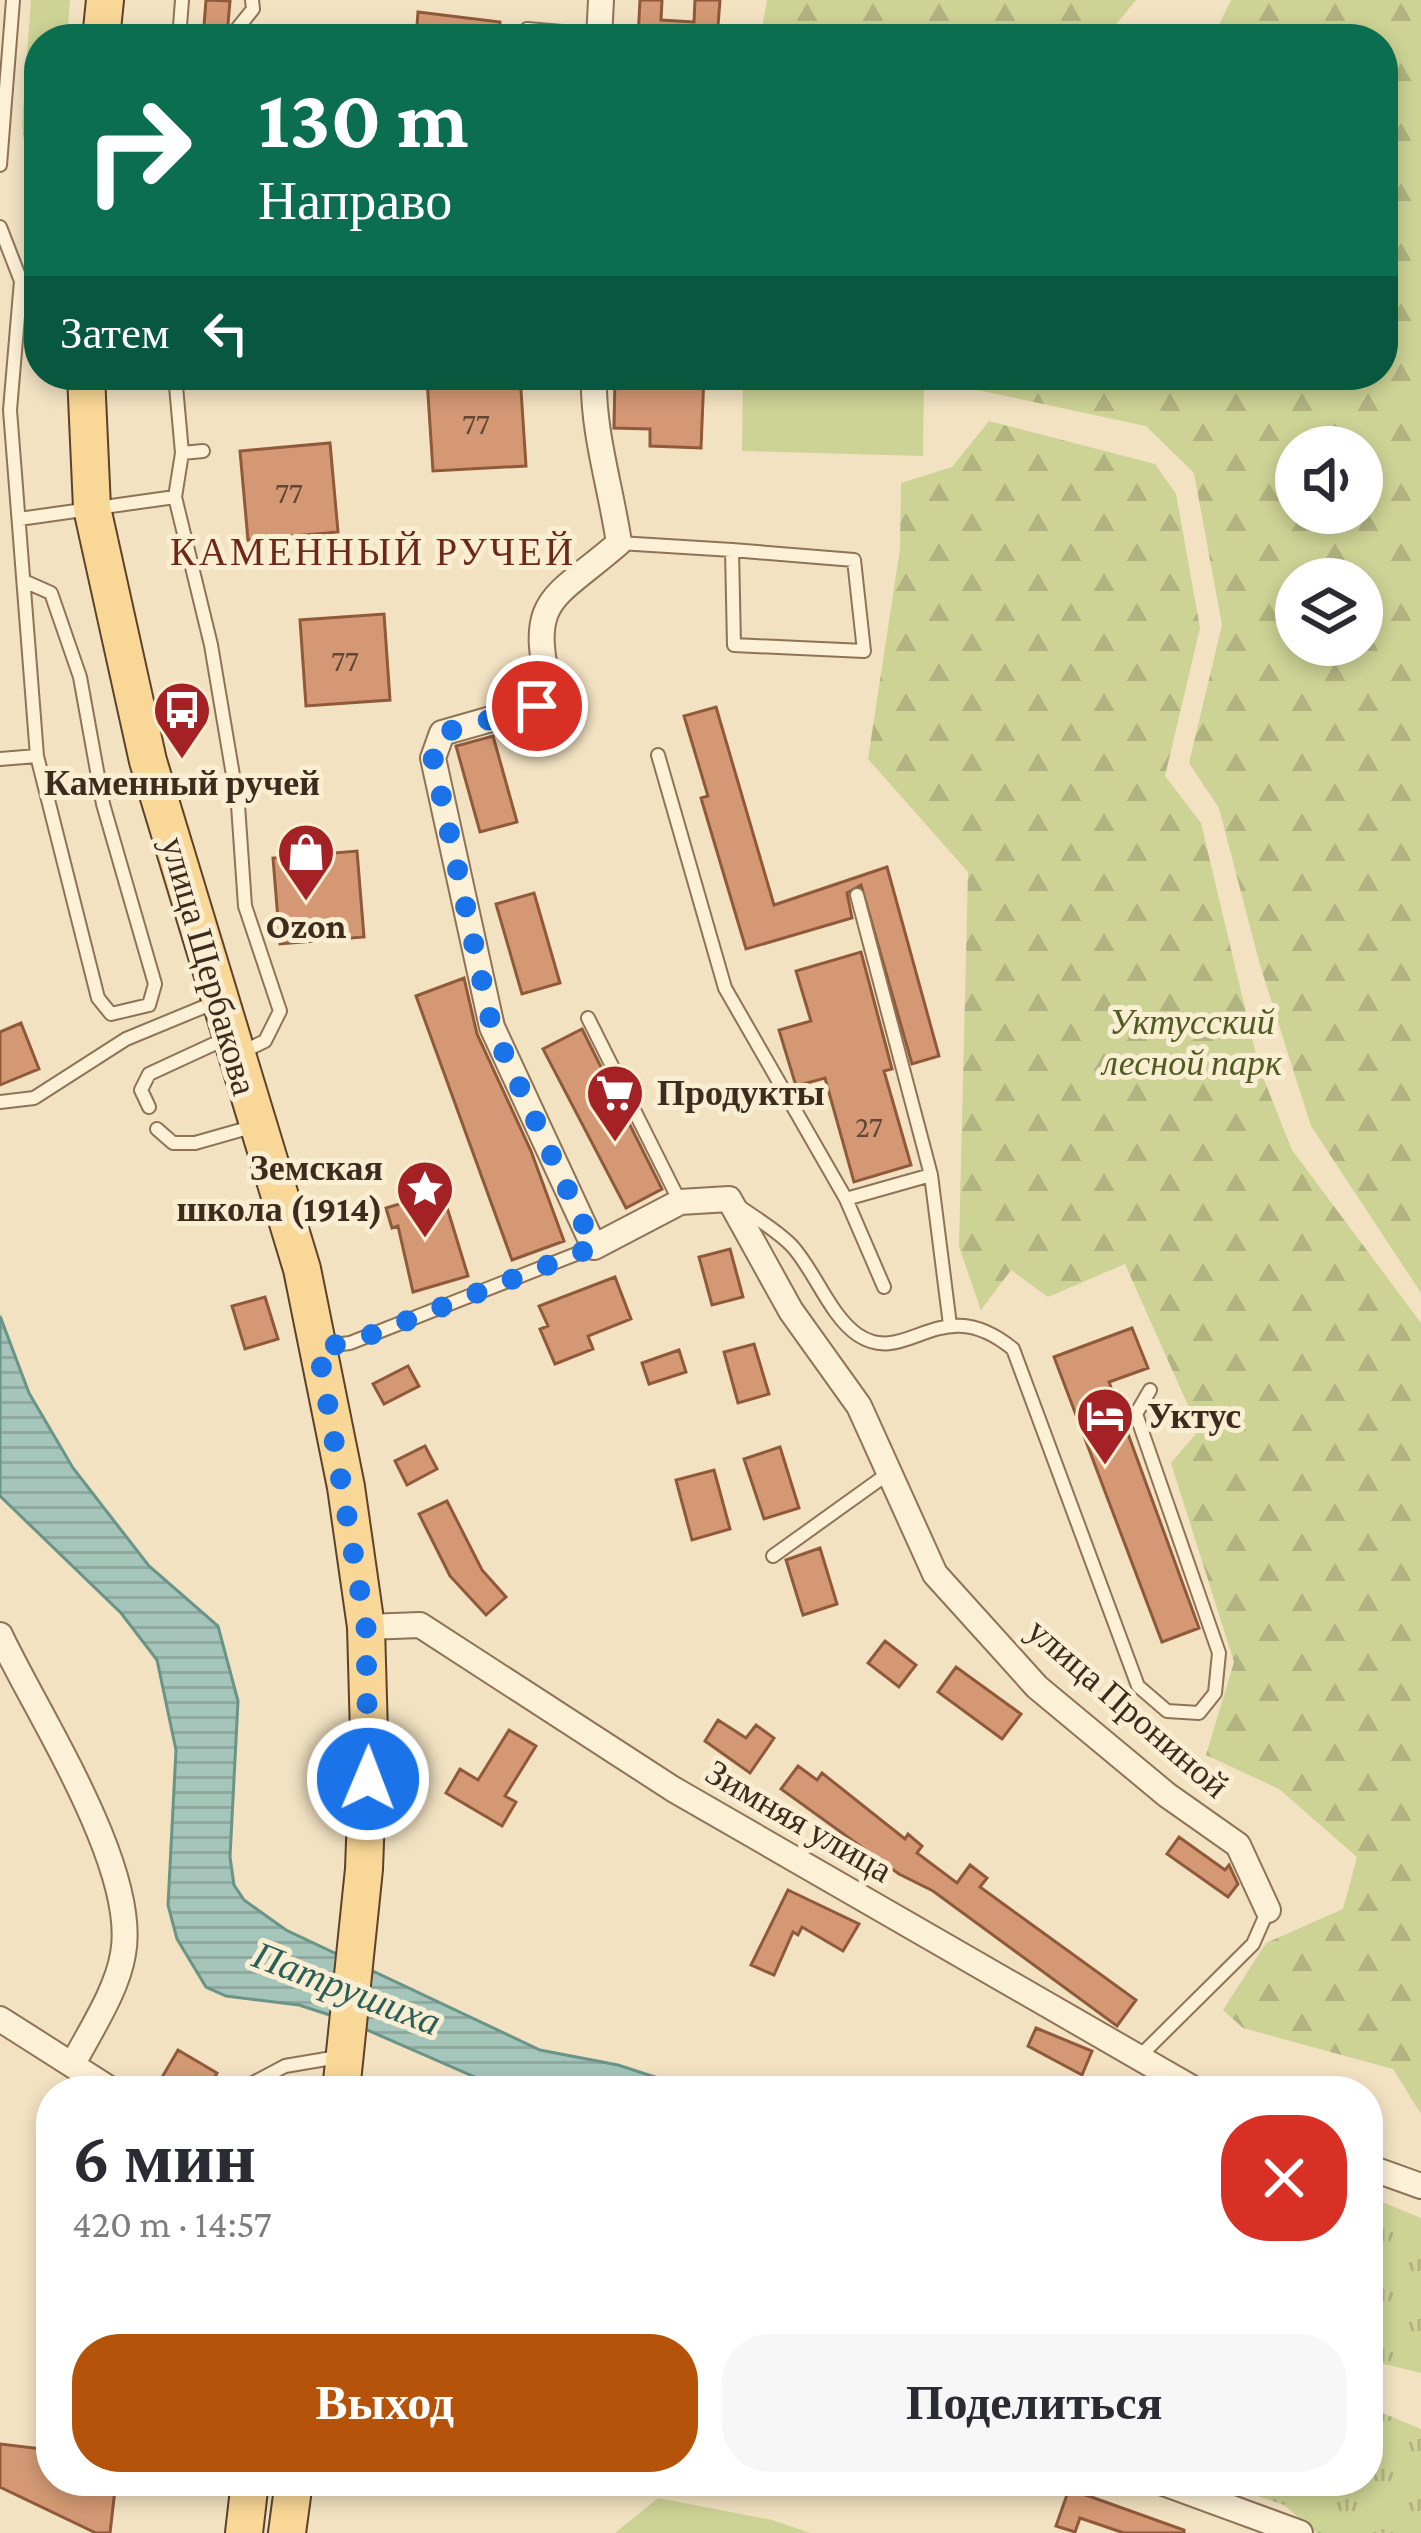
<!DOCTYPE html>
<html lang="ru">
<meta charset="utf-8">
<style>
body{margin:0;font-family:"Crimson Pro",serif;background:#f7f7f7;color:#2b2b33;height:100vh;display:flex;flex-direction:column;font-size:45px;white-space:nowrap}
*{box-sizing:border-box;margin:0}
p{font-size:39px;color:#7c7c81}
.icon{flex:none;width:66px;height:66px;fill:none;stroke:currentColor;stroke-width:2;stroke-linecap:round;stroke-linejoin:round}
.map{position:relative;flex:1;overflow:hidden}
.drawer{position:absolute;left:36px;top:2076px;width:1347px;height:420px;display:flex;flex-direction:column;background:#fff;border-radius:48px;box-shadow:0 6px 18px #0003}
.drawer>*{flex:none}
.banner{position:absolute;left:24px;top:24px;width:1374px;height:366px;border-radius:48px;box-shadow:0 6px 18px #0003;background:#0b6e4f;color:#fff;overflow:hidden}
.tools{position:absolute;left:1275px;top:426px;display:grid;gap:24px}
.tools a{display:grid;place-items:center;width:108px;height:108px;border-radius:50%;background:#fff;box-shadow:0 6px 18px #0003;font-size:60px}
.pin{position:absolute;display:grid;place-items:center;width:102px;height:102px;color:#fff;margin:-51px;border:6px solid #fff;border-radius:50%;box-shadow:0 3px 12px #0007}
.me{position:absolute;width:132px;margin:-66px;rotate:1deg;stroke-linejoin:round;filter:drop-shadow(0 0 9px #0008)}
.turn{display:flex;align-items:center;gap:42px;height:252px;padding:0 36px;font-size:54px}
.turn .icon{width:156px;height:156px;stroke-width:2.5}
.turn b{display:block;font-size:84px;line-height:102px}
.then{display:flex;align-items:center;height:114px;padding:0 36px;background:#0003;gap:24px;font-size:45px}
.round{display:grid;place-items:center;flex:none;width:126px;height:126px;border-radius:48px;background:#f7f7f7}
.summary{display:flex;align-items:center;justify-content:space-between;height:204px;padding:0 36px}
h1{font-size:72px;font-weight:600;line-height:90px}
.cta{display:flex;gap:24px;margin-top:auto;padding:24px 36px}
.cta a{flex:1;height:138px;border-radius:48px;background:#b45309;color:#fff;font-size:48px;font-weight:600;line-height:138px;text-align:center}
.cta a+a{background:#f7f7f7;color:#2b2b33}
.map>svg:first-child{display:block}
.grass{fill:url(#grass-tufts)}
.forest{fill:url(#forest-firs);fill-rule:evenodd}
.garden{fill:#cdd295}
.water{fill:url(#water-rules);stroke:#6a9488;stroke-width:3}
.building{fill:#d49974;stroke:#90593a;stroke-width:3}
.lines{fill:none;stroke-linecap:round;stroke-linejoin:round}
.lane-casing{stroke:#8e7357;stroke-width:16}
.street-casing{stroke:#8e7357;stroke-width:28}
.primary-casing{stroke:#5c412c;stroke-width:40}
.lane{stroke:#fcf0d6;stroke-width:12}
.street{stroke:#fcf0d6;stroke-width:24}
.primary{stroke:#f9d796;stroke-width:36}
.route{stroke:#1a73e8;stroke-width:21;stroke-dasharray:0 37.8}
.labels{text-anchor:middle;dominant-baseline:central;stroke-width:10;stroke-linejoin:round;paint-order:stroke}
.number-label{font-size:30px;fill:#634633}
.poi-label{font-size:36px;font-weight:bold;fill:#3d2b1d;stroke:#f9edd2}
.street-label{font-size:36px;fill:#3d2b1d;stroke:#f9edd2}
.park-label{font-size:36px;font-style:italic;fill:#4f5b21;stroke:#f9edd2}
.neighbourhood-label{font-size:39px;letter-spacing:3px;fill:#6e2718;stroke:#f9edd2}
.water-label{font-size:39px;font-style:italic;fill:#2a5e59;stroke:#f9edd2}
</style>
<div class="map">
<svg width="1421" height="2533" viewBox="0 0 1421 2533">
<defs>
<pattern id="grass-tufts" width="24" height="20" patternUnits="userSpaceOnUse" patternTransform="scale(3)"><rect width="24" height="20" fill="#cdd295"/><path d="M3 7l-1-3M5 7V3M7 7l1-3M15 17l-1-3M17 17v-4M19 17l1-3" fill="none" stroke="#b1b480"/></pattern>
<pattern id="forest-firs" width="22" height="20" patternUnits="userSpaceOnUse" patternTransform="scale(3)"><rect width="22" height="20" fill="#cdd295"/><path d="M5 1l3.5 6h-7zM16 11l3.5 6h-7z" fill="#b1b480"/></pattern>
<pattern id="water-rules" width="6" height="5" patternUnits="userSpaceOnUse" patternTransform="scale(3)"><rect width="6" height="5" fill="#a5c5ba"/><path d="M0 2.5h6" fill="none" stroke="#8fa99f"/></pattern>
</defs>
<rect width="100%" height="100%" fill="#f2e2c2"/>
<!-- grass -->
<path class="grass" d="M31,0H70L67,39H39V173L30,188L22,125Z
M1368,2196L1421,2218V2373L1368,2360Z
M1368,2407L1421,2429V2533H1317L1284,2505L1213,2481H1368Z"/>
<!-- forest -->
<path class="forest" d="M767,0H1136L1104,39H760Z
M1231,0H1421V1293L1311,1126L1260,965L1219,808L1189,763L1222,625L1194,473L1146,426L978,390L986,375H1383V39H1212ZM1362,447V513H1296V447ZM1296,579H1362V645H1296Z
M989,421L1155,464L1176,494L1200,628L1165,776L1201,823L1259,1067L1292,1150L1421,1323V2114L1393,2069L1243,2028L1223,2010L1266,1943L1343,1909L1357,1857L1279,1789L1206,1755L1234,1662L1171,1463L1199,1430L1125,1264L1048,1297L1011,1270L981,1310L959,1247L968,872L868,759L900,549L901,483L952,467Z"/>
<!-- garden -->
<path class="garden" d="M743,375H924L923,456L742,451Z
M658,2498L772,2520L810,2533H615Z"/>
<!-- water -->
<path class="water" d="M0,1316L29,1393L73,1468L149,1566L218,1626L238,1701L230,1857L234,1885L244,1900L286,1930L540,2050L618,2065L698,2091H507L342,2019L299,2005L226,1996L206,1987L177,1939L168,1905L176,1750L157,1660L121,1613L0,1496Z"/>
<!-- building -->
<path class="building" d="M206,0L230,1L228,24L219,39H203Z
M640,0H662L661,20L694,22L695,0H720L717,39H638Z
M418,12L500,22L498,39H416Z
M520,375L526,466L433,471L427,379Z
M615,375H704L701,448L650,446V429L614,428Z
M330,443L338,532L248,540L240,451Z
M384,614L390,700L306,706L300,620Z
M716,707L774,905L887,867L939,1056L912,1064L861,885L847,893L852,918L746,949L701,798L708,796L684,716Z
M493,736L517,822L480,832L456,746Z
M357,851L364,937L280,944L273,858Z
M534,893L560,983L522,994L496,904Z
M861,952L892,1069L884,1071L911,1165L854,1182L825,1078L796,1086L779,1030L811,1021L796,971Z
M464,978L477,1034L531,1151L564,1241L512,1260L416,996Z
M21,1023L39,1069L0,1085V1032Z
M582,1029L662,1189L626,1208L543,1049Z
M442,1191L468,1276L413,1292L398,1226L392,1228L386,1208Z
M730,1249L743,1297L712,1305L699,1257Z
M615,1277L631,1319L588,1336L593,1349L555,1364L540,1329L548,1326L539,1306Z
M265,1297L278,1339L245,1349L232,1306Z
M1132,1328L1148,1368L1109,1382L1199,1628L1162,1642L1054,1357Z
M754,1344L769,1394L738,1403L724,1352Z
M679,1350L686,1372L649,1384L642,1363Z
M408,1366L419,1386L384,1404L373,1384Z
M425,1446L437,1469L407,1485L395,1461Z
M780,1447L799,1508L764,1519L744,1459Z
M714,1470L730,1529L692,1540L676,1480Z
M447,1501L482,1570L506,1597L486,1615L450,1576L419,1514Z
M820,1548L837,1604L803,1615L786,1560Z
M885,1641L916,1665L899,1687L868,1663Z
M956,1667L1021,1714L1002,1739L938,1692Z
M718,1720L746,1738L756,1725L774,1738L750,1773L705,1741Z
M509,1730L536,1746L505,1796L516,1802L502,1826L446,1793L460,1769L478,1780Z
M798,1766L817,1780L822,1773L905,1839L908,1834L922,1846L917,1853L957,1883L970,1865L987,1878L980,1887L1136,2000L1117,2026L933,1891L899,1874L781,1789Z
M1179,1837L1225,1870L1229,1865L1238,1884L1228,1897L1167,1854Z
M788,1890L859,1924L843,1951L802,1927L798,1935L793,1932L774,1975L751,1965Z
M1036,2028L1092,2051L1082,2075L1028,2046Z
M178,2050L217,2073L207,2091H154Z
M0,2444L51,2450V2481H116L110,2533H96L0,2487Z
M1069,2489L1184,2530V2533H1124L1080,2518L1075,2532L1056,2526Z"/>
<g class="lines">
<defs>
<path id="lane" d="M527,29L598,35
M179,39L182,0
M229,39L253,9L252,0
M0,165L13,0
M0,227L21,281L10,410L37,756L98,998L111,1014L149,1005L155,984L103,804L80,677L51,593L24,581
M175,375L182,453L175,497L211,645L238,805L245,906L280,1011L265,1041L242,1052
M182,453L203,451
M19,519L175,497
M619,543L732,550L734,645L864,651L854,560L732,550
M658,755L725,988L846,1199L884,1287
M0,759L37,756
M857,895L931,1175L950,1325
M588,1018L680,1202
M0,1102L34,1098L126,1039L218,1001
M149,1107L141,1090L149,1074L229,1037
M157,1129L173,1143H195L255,1126
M846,1199L931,1175
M740,1207C757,1219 778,1231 792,1246C815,1271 830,1316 858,1335C908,1368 940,1289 1013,1349L1138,1686L1167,1711L1199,1713L1215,1693L1219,1653L1136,1414L1150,1390
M325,1346L350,1343L594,1247
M773,1556L886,1475
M1139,2057L1253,1944L1268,1910
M238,2091L285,2066L338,2057"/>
<path id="street" d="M599,39L601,0
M594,375C592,430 611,488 619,543C552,601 527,597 550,692L537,706L442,733L433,758L492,1027L594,1247L680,1202L729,1199L791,1311L859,1406L935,1574L1037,1687L1167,1795L1238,1845L1268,1910
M366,1627L420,1625L673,1789L1197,2091
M0,1635C37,1714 139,1868 123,1954C117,1991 90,2031 73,2064
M0,2019L113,2091
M1368,2167L1421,2186
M1158,2481L1300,2533"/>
<path id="primary" d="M101,39L105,0
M86,375L92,508L148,761L302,1269L346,1487L366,1627L369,1734L364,1869L341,2091
M244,2533L250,2481
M287,2533L294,2481"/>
</defs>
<!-- lane casing -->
<use href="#lane" class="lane-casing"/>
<!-- street casing -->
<use href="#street" class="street-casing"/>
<!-- primary casing -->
<use href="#primary" class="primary-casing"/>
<!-- lane -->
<use href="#lane" class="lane"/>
<!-- street -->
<use href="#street" class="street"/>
<!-- primary -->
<use href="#primary" class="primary"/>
</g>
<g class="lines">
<!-- route -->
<path class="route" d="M368,1779L366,1627L318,1347L350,1343L594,1247L492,1027L433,758L442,733L537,706"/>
</g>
<!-- icons -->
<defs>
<symbol id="bus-pin" viewBox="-11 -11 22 30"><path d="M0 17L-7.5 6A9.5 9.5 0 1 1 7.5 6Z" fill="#a42126" stroke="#f9edd2"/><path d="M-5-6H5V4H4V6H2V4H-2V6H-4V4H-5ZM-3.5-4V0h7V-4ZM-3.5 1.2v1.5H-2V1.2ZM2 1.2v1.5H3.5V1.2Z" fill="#fff"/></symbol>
<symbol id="shop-pin" viewBox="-11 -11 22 30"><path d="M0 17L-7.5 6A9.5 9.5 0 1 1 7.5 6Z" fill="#a42126" stroke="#f9edd2"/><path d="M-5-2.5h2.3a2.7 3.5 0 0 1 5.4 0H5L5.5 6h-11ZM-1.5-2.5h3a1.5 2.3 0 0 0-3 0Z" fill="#fff"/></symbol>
<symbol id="supermarket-pin" viewBox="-11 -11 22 30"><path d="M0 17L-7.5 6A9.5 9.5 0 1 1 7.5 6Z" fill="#a42126" stroke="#f9edd2"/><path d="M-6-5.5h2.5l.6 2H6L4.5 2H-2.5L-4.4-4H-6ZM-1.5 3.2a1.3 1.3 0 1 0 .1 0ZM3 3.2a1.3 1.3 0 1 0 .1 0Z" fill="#fff"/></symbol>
<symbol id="sight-pin" viewBox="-11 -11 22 30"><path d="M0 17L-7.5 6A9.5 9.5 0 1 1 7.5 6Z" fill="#a42126" stroke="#f9edd2"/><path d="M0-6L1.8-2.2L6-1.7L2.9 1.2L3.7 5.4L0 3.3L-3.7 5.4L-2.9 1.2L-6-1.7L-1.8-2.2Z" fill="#fff"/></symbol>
<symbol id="hotel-pin" viewBox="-11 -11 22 30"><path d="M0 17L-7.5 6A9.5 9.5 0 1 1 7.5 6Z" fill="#a42126" stroke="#f9edd2"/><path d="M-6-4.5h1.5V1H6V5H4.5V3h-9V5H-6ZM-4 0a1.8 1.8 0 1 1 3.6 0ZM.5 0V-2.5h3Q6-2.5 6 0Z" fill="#fff"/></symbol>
</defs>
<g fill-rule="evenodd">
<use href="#bus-pin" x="149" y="677" width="66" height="90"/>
<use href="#shop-pin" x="273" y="819" width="66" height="90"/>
<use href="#supermarket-pin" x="582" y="1060" width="66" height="90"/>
<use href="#sight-pin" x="392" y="1156" width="66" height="90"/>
<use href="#hotel-pin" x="1072" y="1383" width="66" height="90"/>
</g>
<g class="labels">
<!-- number labels -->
<g class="number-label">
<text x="476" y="423">77</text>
<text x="289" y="492">77</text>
<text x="345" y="660">77</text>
<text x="869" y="1126">27</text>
</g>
<!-- poi labels -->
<g class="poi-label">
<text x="182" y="783">Каменный ручей</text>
<text x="306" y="926">Ozon</text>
<text x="657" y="1093" text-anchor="start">Продукты</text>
<text x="383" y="1168" text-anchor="end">Земская<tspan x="383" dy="41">школа (1914)</tspan></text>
<text x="1147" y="1416" text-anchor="start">Уктус</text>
</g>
<!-- street labels -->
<g class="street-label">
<text transform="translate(209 966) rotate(74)">улица Щербакова</text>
<text transform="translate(1128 1708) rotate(41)">улица Прониной</text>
<text transform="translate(799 1821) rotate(30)">Зимняя улица</text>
</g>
<!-- park labels -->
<g class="park-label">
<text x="1192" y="1022">Уктусский<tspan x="1192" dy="41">лесной парк</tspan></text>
</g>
<!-- neighbourhood labels -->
<g class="neighbourhood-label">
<text x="373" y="551">КАМЕННЫЙ РУЧЕЙ</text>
</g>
<!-- water labels -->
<g class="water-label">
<text transform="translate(347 1988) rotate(21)">Патрушиха</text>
</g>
</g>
</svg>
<div class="tools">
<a><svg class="icon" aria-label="sound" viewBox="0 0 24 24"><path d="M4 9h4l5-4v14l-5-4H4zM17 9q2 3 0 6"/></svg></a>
<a><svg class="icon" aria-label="layers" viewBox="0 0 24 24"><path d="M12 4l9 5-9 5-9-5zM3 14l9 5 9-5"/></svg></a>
</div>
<div class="pin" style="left:537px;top:706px;background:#d93025"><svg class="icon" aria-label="arrive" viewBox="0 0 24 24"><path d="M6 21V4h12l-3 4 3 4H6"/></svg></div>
<svg class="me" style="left:368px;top:1779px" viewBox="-20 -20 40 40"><circle r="17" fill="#1a73e8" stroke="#fff" stroke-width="3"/><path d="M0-11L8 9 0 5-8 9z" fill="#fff"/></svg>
<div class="banner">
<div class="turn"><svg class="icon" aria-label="right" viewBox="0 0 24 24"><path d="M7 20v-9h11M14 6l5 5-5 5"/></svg><div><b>130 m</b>Направо</div></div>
<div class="then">Затем<svg class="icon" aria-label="left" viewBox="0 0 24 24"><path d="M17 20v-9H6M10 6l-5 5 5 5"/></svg></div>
</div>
<section class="drawer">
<div class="summary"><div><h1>6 мин</h1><p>420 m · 14:57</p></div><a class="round" style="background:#d93025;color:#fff"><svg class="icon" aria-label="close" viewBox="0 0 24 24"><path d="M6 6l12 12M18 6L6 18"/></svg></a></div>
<div class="cta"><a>Выход</a><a>Поделиться</a></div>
</section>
</div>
